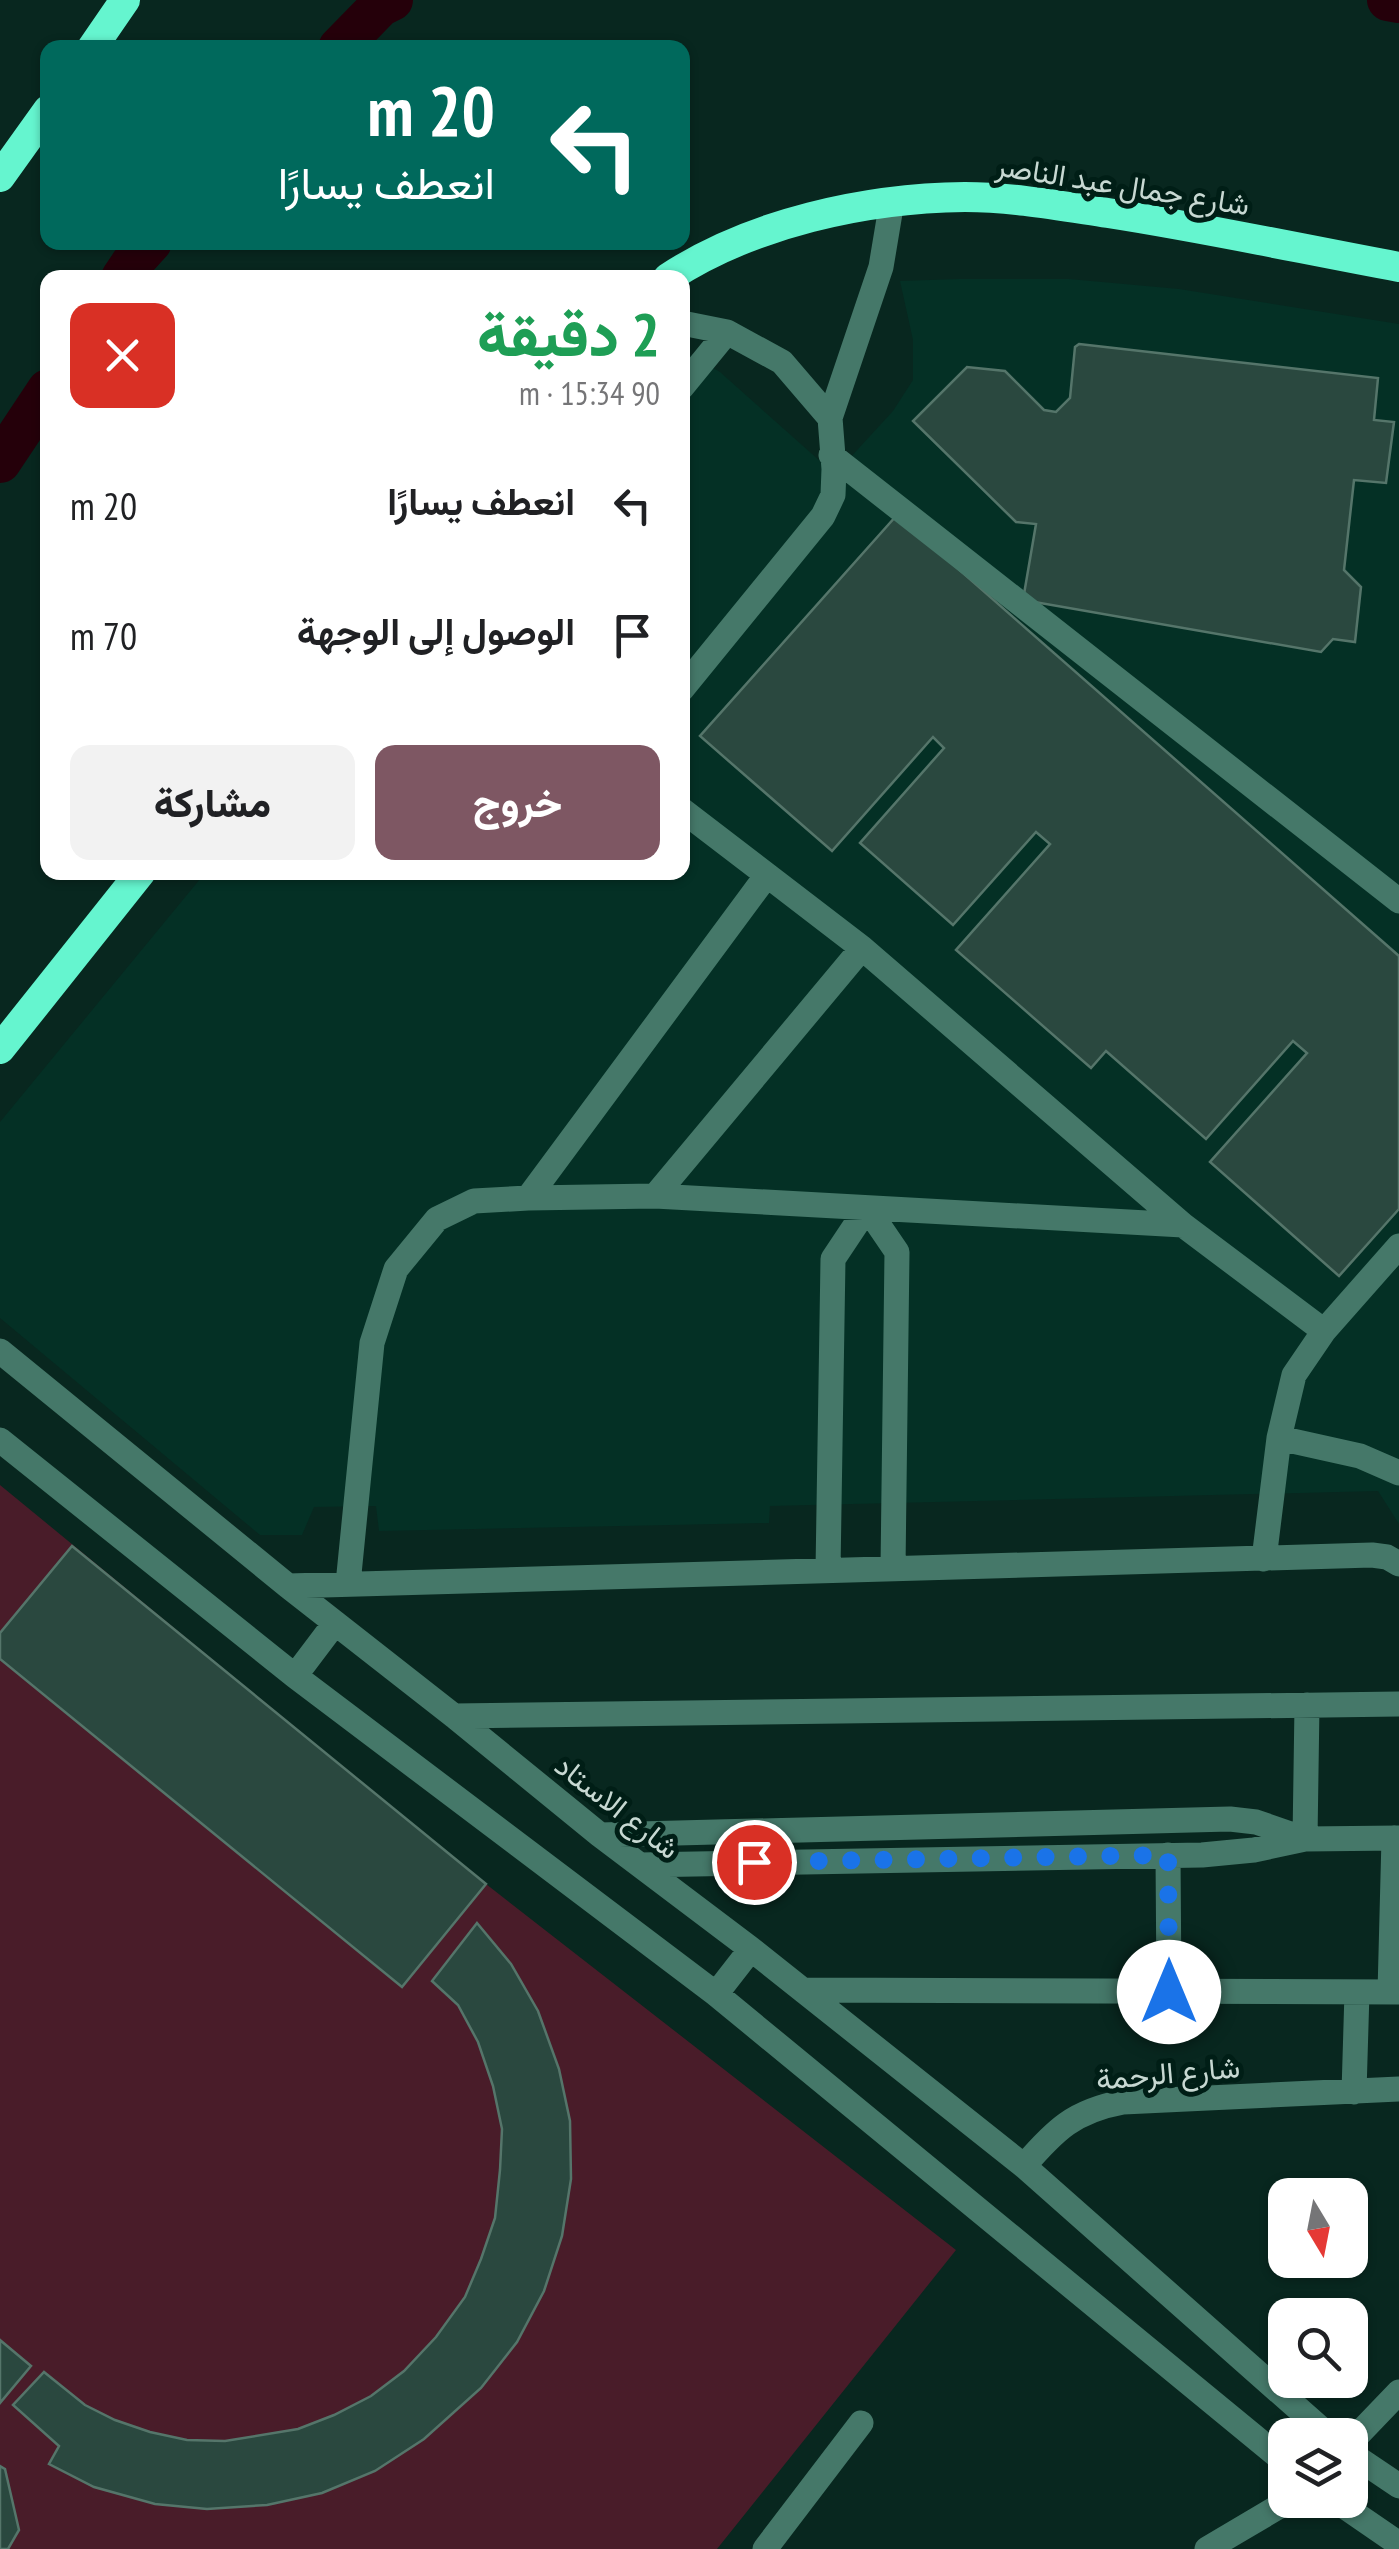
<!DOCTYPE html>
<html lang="ar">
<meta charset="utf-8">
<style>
body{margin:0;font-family:"PT Sans Narrow",Vazirmatn,sans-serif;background:#f2f2f2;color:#202124;direction:rtl;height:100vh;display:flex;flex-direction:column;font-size:38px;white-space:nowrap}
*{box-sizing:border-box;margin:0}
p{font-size:32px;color:#757577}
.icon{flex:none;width:55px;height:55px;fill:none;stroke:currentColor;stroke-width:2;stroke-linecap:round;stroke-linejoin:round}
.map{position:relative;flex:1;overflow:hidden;direction:ltr}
.side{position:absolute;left:40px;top:270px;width:650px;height:610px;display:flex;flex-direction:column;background:#fff;border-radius:20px;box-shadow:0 2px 8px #0004;direction:rtl}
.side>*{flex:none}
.guide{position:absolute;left:40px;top:40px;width:650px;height:210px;border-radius:20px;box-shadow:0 2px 8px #0004;direction:rtl;background:#00695c;color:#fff;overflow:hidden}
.needle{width:65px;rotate:170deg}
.fabs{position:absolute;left:1268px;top:2178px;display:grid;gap:20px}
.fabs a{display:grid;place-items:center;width:100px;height:100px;border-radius:20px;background:#fff;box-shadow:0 2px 8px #0004;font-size:50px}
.pin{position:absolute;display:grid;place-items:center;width:85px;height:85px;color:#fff;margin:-42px;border:5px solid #fff;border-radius:50%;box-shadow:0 2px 10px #0007}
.me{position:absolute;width:110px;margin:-55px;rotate:0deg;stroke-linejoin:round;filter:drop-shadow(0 0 8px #0008)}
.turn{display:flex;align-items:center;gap:35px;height:210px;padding:0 30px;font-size:45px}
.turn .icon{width:130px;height:130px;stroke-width:2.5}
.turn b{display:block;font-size:70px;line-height:85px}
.round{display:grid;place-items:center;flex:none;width:105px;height:105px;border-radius:20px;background:#f2f2f2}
.summary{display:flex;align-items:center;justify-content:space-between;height:170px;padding:0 30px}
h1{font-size:60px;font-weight:800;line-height:75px;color:#1e9e55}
.cta{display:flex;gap:20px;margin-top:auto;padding:20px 30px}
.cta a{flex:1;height:115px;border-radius:20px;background:#7e5763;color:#fff;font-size:40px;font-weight:800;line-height:115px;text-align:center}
.cta a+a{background:#f2f2f2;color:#202124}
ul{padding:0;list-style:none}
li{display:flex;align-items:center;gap:30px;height:130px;padding:0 30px}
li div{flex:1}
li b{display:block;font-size:38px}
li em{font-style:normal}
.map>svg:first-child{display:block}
.built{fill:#043025}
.green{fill:#491c29}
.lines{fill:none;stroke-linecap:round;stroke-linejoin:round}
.canal{stroke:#25000a;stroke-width:42}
.building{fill:#2a483f;stroke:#55756a;stroke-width:2.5}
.minor{stroke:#457869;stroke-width:25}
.highway{stroke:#65f5cf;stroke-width:30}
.route{stroke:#1a73e8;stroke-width:18;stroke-dasharray:0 32.4}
.labels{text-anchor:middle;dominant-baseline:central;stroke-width:10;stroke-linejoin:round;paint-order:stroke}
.street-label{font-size:30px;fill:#c7d8d2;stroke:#001e16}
</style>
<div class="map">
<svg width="1399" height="2549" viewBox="0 0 1399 2549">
<rect width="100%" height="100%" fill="#08271f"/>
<!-- built -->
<path class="built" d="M959,279H1069L1179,289L1399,324V1524L1378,1491L770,1506L769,1523L379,1531L376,1506L314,1507L302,1535H260L0,1318V1122L205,873L682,872L683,351L720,372L821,462L848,460L893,411L913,380V340L900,281Z"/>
<!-- green -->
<path class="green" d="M0,1485L486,1884L956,2250L717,2549H0Z"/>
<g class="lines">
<!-- canal -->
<path class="canal" d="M1388,0L1399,2
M339,48L380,6L392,0
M122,278L132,263L151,242
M0,462L48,390"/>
</g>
<!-- building -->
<path class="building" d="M1079,344L1378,378L1374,420L1394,422L1386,483L1354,480L1344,570L1361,587L1355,642L1333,639L1321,652L1023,600L1036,524L1016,522L913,421L967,367L1005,371L1044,410L1056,412L1070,398L1075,347Z
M897,515L1399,956V1209L1339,1276L1210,1162L1307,1053L1293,1041L1206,1139L1106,1051L1091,1068L956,950L1050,844L1036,832L953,925L860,843L944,748L933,737L832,851L700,736Z
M72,1546L486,1884L402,1987L0,1659V1633Z
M477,1923L511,1964L538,2011L559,2069L570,2121L571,2179L562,2236L544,2291L517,2342L481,2388L424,2439L375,2471L322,2493L267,2505L207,2509L155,2504L94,2487L49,2464L59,2446L13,2405L44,2372L85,2405L115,2420L150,2432L187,2440L225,2441L298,2429L334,2415L371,2396L404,2371L436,2337L465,2297L481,2259L495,2218L500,2170L502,2129L493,2086L478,2042L458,2005L432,1981Z
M0,2340L31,2366L0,2403Z
M0,2466L5,2469L19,2530L8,2549H0Z"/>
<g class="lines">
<!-- minor -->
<path class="minor" d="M682,323L727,332L782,362L830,418L834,469L833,495L823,516L682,689
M682,387L727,332
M830,418L881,267L892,201
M831,455L1399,901
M682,810L862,948L1183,1225L1324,1331
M655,1196L862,948
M528,1198L767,875
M0,1351L288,1586L454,1716L600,1835L751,1949L1024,2166L1328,2435
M1279,1438L1360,1456L1399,1473
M0,1440L295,1676L716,1994L1285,2462
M1264,1559L1279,1438L1294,1375L1324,1331L1399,1246
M828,1570L833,1259L867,1208L897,1252L893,1568
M348,1584L372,1343L396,1269L437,1219L474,1201L528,1198L655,1196L1183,1225
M288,1586L1372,1555L1387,1557L1399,1564
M295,1676L335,1623
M454,1716L1399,1704
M600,1835L1230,1819L1256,1822L1305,1839
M1305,1839L1307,1705
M1168,1855L1169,1991
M640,1865L1202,1855L1254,1850L1305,1839L1399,1838
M803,1990L1399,1992
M1390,1992L1394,1838
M716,1994L751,1949
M1354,2092L1357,1992
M1024,2166C1055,2130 1074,2111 1123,2102L1399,2089
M1350,2443L1399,2392
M1350,2453L1399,2486
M1335,2500L1399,2544
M765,2549L861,2423
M1207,2549L1290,2500"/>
<!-- highway -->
<path class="highway" d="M92,48L125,0
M0,177L48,110
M668,278C751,223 866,198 965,197C1012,197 1061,206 1108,213C1205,228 1302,249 1399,267
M0,1049L141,872"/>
</g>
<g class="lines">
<!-- route -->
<path class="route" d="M754,1862L1168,1855L1169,1992"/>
</g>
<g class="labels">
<!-- street labels -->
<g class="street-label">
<text transform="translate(1123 184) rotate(9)">شارع جمال عبد الناصر</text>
<text transform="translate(618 1806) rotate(38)">شارع الاستاد</text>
<text transform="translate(1168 2072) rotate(-5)">شارع الرحمة</text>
</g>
</g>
</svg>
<div class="fabs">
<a><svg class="needle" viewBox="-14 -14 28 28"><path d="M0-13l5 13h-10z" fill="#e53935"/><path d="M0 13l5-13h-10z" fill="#757577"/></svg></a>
<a><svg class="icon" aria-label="search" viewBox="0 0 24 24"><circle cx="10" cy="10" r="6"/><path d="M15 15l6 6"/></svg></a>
<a><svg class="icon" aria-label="layers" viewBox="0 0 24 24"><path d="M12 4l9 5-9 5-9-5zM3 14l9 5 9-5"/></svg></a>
</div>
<div class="pin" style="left:754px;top:1862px;background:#d93025"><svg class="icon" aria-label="arrive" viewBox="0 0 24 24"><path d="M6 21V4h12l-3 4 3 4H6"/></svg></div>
<svg class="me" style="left:1169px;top:1992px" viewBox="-20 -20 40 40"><circle r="19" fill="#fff"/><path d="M0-13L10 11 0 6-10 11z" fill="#1a73e8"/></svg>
<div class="guide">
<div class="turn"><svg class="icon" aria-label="left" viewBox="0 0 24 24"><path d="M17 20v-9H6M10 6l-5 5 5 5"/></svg><div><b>20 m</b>انعطف يسارًا</div></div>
</div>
<section class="side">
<div class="summary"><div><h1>2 دقيقة</h1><p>90 m · 15:34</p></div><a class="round" style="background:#d93025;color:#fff"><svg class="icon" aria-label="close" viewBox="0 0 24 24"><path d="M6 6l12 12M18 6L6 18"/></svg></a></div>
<ul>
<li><svg class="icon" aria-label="left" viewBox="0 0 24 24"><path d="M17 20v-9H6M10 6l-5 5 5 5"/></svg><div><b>انعطف يسارًا</b></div><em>20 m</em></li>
<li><svg class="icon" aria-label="arrive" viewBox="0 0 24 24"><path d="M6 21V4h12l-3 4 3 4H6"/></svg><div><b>الوصول إلى الوجهة</b></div><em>70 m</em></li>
</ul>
<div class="cta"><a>خروج</a><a>مشاركة</a></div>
</section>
</div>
